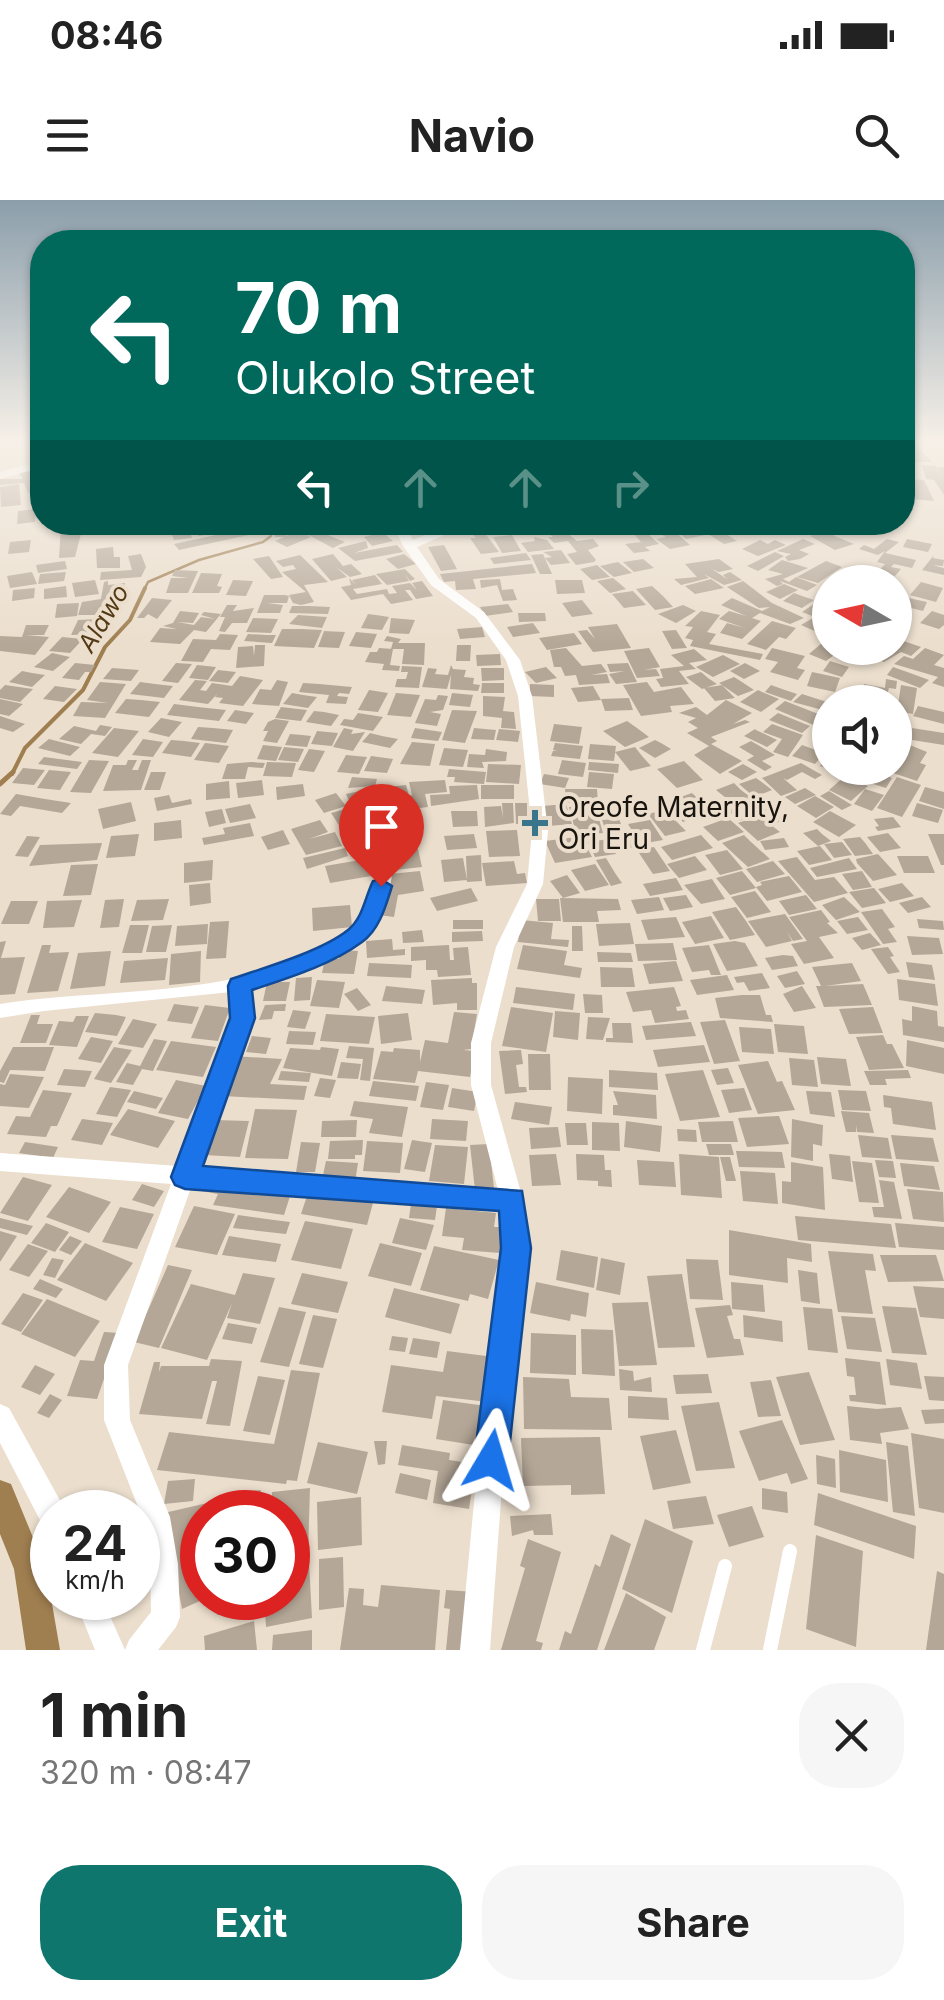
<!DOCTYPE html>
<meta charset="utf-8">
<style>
body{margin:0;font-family:Inter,sans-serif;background:#f6f6f6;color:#222;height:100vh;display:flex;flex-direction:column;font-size:38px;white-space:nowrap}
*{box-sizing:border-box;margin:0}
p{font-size:32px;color:#767676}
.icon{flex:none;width:55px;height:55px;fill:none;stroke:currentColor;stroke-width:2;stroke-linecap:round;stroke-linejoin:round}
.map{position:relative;height:1450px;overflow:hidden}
.details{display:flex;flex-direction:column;background:#fff;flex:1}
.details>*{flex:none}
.guide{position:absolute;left:30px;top:30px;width:885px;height:305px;border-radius:40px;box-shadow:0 2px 8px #0004;background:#00695c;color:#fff;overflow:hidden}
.needle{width:65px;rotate:279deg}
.fabs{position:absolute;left:812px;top:365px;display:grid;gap:20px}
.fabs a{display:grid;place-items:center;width:100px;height:100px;border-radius:50%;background:#fff;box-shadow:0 2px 8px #0004;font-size:50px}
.speed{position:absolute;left:30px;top:1290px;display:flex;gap:20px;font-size:50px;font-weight:700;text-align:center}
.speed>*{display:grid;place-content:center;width:130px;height:130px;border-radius:50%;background:#fff;box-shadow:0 2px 8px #0004;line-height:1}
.speed small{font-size:25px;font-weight:400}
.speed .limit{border:15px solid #d22;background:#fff;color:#111}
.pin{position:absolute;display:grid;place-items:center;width:85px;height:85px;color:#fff;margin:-102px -42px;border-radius:50% 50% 50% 0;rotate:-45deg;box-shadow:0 0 10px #0007}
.pin .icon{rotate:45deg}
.me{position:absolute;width:110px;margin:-55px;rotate:7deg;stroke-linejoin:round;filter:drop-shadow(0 0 8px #0008)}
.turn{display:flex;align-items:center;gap:35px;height:210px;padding:0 40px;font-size:45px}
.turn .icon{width:130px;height:130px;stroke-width:2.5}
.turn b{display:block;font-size:70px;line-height:85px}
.lanes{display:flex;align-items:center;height:95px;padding:0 40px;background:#0003;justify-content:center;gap:50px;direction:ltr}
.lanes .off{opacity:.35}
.round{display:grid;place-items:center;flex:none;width:105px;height:105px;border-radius:40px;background:#f6f6f6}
.head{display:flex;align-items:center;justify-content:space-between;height:170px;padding:0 40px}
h1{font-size:60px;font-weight:700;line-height:75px}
.action{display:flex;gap:20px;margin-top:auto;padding:20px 40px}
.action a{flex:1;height:115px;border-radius:40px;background:#0f766e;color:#fff;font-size:40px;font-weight:700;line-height:115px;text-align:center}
.action a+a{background:#f6f6f6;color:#222}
.status{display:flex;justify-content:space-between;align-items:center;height:70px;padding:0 50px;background:#fff;direction:ltr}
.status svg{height:28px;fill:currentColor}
header{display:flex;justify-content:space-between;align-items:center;height:130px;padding:0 40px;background:#fff;font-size:45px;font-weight:700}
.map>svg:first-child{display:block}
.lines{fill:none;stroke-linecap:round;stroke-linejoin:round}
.stream-far2{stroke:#9f7e50;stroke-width:2.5}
.stream-far1{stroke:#9f7e50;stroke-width:4}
.stream{stroke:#9f7e50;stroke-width:5}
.canal{fill:#9f7e50;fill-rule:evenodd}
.building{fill:#b4a797}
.service{stroke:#fff;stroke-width:14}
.minor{fill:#fff;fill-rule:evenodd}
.tertiary{fill:#fff;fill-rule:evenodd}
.route{fill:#1a73e8;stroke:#114b97;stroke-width:2.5}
.poi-dot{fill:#39768c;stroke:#ebdecd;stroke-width:4}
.labels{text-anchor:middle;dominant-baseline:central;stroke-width:8;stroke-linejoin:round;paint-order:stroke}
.far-water-label{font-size:25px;font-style:italic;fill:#533a15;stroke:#ebdecd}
.poi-label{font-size:28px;fill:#18140e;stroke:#ebdecd;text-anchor:start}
</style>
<div class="status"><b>08:46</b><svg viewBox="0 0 49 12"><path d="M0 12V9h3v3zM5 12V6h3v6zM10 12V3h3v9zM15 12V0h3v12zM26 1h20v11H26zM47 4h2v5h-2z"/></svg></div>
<header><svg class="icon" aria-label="menu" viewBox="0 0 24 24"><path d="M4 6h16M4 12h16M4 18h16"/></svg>Navio<svg class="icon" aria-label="search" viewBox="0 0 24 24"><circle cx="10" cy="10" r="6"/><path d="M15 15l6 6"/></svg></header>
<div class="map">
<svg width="944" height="1450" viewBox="0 0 944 1450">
<rect width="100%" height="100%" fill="#ebdecd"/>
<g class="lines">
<!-- stream-far2 -->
<path class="stream-far2" d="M144,390L148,382L199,360L263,342L271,336V322"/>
<!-- stream-far1 -->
<path class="stream-far1" d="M12,574L25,548L83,490L105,447L130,420L145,388"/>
<!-- stream -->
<path class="stream" d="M0,584L13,572"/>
<!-- canal -->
<path class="canal" d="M0,1280L11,1284L46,1369L60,1450H26L14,1369L0,1334Z"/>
</g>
<!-- building -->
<path class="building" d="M902,242H913L932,262H913L902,251Z
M922,265L936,266L941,281L937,267H944V295L934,280L926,279Z
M42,269V290L28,293L24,283L0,285V279H23L19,273Z
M909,279L924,280L934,301L902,298V286H911Z
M19,284L21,305L1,307L0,287Z
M36,309L35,322L17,324L18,311Z
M186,322L192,338L174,340L168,324Z
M223,322H249L252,326L199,336L194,328Z
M274,322H289L286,336L299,331L311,337L287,347L275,341L284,337H275Z
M384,322L393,329L382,332L393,341L372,346L364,337L376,334L366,327Z
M500,322H525L537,331L494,335L486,327Z
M684,322L723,332L737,341L724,344L702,330L705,335L686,339L676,330L688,328Z
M79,323L81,334L75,357L59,358L61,325Z
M665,324L673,330L690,345L670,349L656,339L666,337L649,328Z
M317,326L323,329L318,331L345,342L333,348L301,331Z
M478,328L487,336L499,352L481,354L470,338H476L468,330Z
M244,329L249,335L179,350L174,344Z
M562,329L577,341L593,339L599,346L588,350L596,360L594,362L576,365L567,354L577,352L568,341L554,343L548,337H553L547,332Z
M825,331L837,337L854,344L835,350L810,336Z
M647,333L659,344L645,347L650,351L634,353L625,344L641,342L634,334Z
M512,335L521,351L502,353L493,337Z
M534,337L547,340L554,349L528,352L521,343L535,341Z
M803,339L815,344L799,350L809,354L800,359L788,361L785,357L791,354L777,351Z
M887,339L899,342L885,353L916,360L912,368L894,364L891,367L901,369L895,376L878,372L885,364L877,362L885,351L878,355L859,349L864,345L874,349Z
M907,339L932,344L928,352L903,347Z
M31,340L29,352L8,354L10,342Z
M760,340L768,344L775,340L786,345L758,356L742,349Z
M366,341L368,348L354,353L397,345L403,352L355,361L338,348Z
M444,345L450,356L457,369L441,371L428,347Z
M113,347L114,357H120V368H97L96,349Z
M561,350L570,363L551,365L545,358L552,357L543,352Z
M775,352L784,356L758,371L747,366Z
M526,353L531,360L494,364L490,358Z
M141,354L146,367L141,377L100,380L101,372L132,370L128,356Z
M333,354L343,366L351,364L362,374L350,377L336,367L347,377L331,381L312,359Z
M404,354L416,364L398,369L386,359Z
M543,354L547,363L552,374H540L531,355Z
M300,355L328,382L304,385L314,402L301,405L293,403L289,395L306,392L282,372L296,369L293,365L283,367L276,361Z
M934,355L933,358L944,360L943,366L932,365L944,368V375L922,370Z
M269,356L283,377L271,379L253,359Z
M643,359L654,368L634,372L623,362Z
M719,359L733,369L719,372L712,369L727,379L723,375L730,372L742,380L724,385L704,374L709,378L681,385L674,379L697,377L685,364Z
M782,360L808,368L783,379L789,382L796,377L817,385L807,391L780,381L783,384L777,386L765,379L783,374L768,370Z
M65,361L67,369L38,373L36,365Z
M826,361L842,367L818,383L797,377Z
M618,362L632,373L614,377L600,366Z
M532,364L536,373L473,379L476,389L456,390L455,381L444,382L440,374Z
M597,365L610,377L592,380L580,369Z
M405,369L415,379L410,381L405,374L409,381L387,385L376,374Z
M175,370L198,371L188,393H166L171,378H188L172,376Z
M32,372L37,384L10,388L7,376Z
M66,372L64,381L38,384L40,374Z
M201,373L222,374L217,386L222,387L219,393H192Z
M375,375L382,384L353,389L357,394L387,389L389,394L397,393L392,386L410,383L417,390L412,383L422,381L433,396L416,399L410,390H405L413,400L391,404L383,394L351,400L341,387L351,385L349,378L356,385L352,380Z
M613,378L619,383L626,389L610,393L597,381Z
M500,379L502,390L513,389L517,400L503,401L497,385L481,388L480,380Z
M711,379L724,388L695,394L685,386Z
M95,380L99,394L75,397L72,383Z
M233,380L253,381L246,396L226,395Z
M555,380H582L585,393L557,394Z
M108,381V385L125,383L124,396L109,397L108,418L103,419L96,434L71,435L78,420L98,419V415H78L82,402L101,399L104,382Z
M743,381L772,403L804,418L790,424L760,413L752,418L761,421L742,439L720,433L727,423L745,428L719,419L729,411L746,416L721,405L732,398L762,411L770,407L759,408L727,387Z
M921,382L943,388L936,402L910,395Z
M784,384L798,390L780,399L766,392Z
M66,386L67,397L44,399V389Z
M652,386L663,396L673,407L655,410L636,389Z
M35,388L34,398L12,401L13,390Z
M633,391L646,405L624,408L612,394Z
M794,393L802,396L814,400L802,408L783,401Z
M264,395H285L289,396L287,403H267L283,405L280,413H257Z
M904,397L927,402L923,411L899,405Z
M152,398L172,400L157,419L148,414L144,418H137Z
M582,400L593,414L572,417L562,403Z
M820,400L830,404V414L823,420L802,412Z
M79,403L77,416L55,418L57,404Z
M508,404L513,412L485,416L480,407Z
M227,405H237L233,411L254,408L247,423H232L225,432L219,431L225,417H220Z
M683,405L696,411L676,423L658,414Z
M292,406H309L330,407L328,414L289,413Z
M180,411L199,413L193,423L177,422L194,425L201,417L215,419L201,415L204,412L221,414L206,432L194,430L180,444L150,442L160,428L177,429L163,426L173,423Z
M701,411L720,415L707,432L716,434L709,444L763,454L760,460L690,446L693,440L685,438L693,427L685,426Z
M932,411L944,415V425L939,429L920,423Z
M518,413H545L546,421L519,422Z
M368,414L376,415L389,417L382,430L361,428Z
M298,415L327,417L322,428L289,424Z
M253,418L278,419L271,433L246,432Z
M391,418L415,420L409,434L389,433Z
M813,418L830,425V427L819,433L801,425Z
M772,421L796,428L786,439L779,437L766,450L747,444Z
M533,423L540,433L513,437L507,427Z
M617,424L631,448L593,452L578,431L587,430L595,439L588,427Z
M26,425H49L44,435H26L49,437L35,455L0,451V436L22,437Z
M482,427L485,437L460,439L457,429Z
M282,429H301L322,430L314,448L274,446Z
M676,430L681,438L687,448L672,449L662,431Z
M324,431L345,432L339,448L318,447Z
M356,432L377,434L371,448L349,446Z
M574,433L582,444L547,450L539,438Z
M220,434L238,435L230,450L211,449L203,462L181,461L193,439L216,440Z
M248,434L267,435H276L272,443L244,441Z
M387,436L401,439L398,443H425L424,465L402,464L404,449H391L393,442L384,441Z
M62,437L83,439L70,453L49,451Z
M895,438L921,447L911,456L901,452L884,462L864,454L879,448H895Z
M822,443L830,448L841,450L826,461L809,454Z
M255,445H265L264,466L236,468L238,447L253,446L254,456Z
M457,445H471L470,461H456Z
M379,448L393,449L390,465L400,466L399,471L382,470L384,464L365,462L370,452H377Z
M566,448L582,466L601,464L607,472L591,475L607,474L610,483L579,485L576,475L565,476L561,467H554L550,450Z
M649,448L660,467L644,470L656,469L660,476L637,478L624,451Z
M772,448L805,456L797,468L805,470L798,480L770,472L778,462L765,459Z
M925,448L944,455L934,465L944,468V487L932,483L938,477L894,464L904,456L913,459Z
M694,449L707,460L689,463L696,469L679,471L689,484L661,487L656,479L663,478L660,469L684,466L671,455Z
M52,453L70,457L53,471L34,467Z
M500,454L501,465L477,466L476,455Z
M723,455L740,464L713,477L696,467Z
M830,461L849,467L842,477L823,471Z
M75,463L95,465L91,472H85L79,480L62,478Z
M176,463L192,464L178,483L162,481Z
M628,463L637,482L616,484L609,474L625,471L610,472L607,464Z
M745,463L760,471L744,479L730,471Z
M197,465L216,467L208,480L189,478Z
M451,465L453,469L466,470L464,477L474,478L473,484L480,485L478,491L450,489L451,475L447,489L422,487L428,468L437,469L435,474L448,475Z
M402,466L422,467L419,488L395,487L397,479H406L408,472H401Z
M546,467L557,478L536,483L525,472Z
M893,467L910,473L929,480L920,488L887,475Z
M112,468L139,470L131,481L103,479Z
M481,468H504V480L482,481Z
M218,470L236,472L228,483L209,481Z
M22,471L32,473L45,475L32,487L9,482Z
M701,472L708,478L717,484L702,489L686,477Z
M812,472L840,478L835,492L807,486Z
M240,476L263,480L243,506L219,503L223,498L215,497L218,493L208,504L179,500L195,480L207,481L200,490L206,491L212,483L232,486Z
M734,477L742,482L754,490L738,496L719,483Z
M886,479L897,481L896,489L889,488L885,502H849L851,496L860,498L864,484L885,488Z
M277,480L288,482L279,506L252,504L260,489L271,490Z
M100,482L126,484L105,518L73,516L81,502L108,503L87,500Z
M140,482L155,484L173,486L164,498L130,494Z
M647,482L654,492L681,487L694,504L670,506L672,512L641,516L623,485Z
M303,483L319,484L352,487L349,494L339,493L337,496L348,497L346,504L326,503L329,495L299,492Z
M482,483H504V493H481Z
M530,484L554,485V497L530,496Z
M5,485L33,489L20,502L0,498V490Z
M722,485L735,498L715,501L704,488Z
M771,485L782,489L797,494L791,501L765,492Z
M901,485L917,488L913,514L897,511Z
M55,486L77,489L64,502L43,499Z
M593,486L601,500L578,502L571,488Z
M369,490L388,493L378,512L358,510Z
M758,490L762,492L779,499L761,512L740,502Z
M292,493L303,495L317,497L308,508L283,504Z
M396,493L420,495L411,517L387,515Z
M452,493L473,495L470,507L449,505Z
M802,494L830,503V512L793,502Z
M438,495L448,496L443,510L430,512L441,514L437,526L415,523L425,499L436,500Z
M483,496L505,497L503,511L514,512L516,529L501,528L502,518L483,516Z
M629,498L633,510L605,511L601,499Z
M0,499L23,504L9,516L0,514Z
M126,499L141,500L160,502L149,517L115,513Z
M726,500L752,513L733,524L745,520L750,522L711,537L717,541L711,544L742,561L720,574L694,555L709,546L687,533L698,528L688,522L696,518L679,513L696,507L707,515Z
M785,501L826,517L816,526L775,509Z
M174,504L198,507L226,510L219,521L167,515Z
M918,506L944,512V524L913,516Z
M281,507L307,510L301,521L275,518Z
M235,510L254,513L246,524L227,521Z
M452,510L477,511L465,543L442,540Z
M314,511L324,512L339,515L331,526L306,522Z
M358,513L383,517L373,531L340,525L344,519L353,520Z
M778,513L810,526L802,533L769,520Z
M0,516L9,519L25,524L13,532L0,528Z
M161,518L182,522L169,537L148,532Z
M275,519L289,521L277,543L263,541L268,531H263L268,522Z
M627,521L637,528L649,537L625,547L603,531Z
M554,524L582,527L579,544L550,541Z
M772,524L803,535L788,557L773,552L782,539L763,532Z
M100,525L112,527L105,536L91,534L81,544L59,539L74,526L96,531Z
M198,527L213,528L233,530L226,543L191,539Z
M114,528L139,531L118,557L92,553Z
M344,528L353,530L351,534L365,532L353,551L333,547Z
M415,528L442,532L438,541L411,538Z
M474,528L496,530L494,540L471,539Z
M912,528L944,533V545L912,540Z
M499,529L520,531L518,542L496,540Z
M755,529L756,530L777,540L767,547L744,536Z
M317,531L338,533L332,546L311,544Z
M370,533L382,536L398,539L390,548L362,542Z
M290,534L302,535L311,536L307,547L285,545Z
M49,539L80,547L70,556L38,548Z
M143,539L163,542L153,557L132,555Z
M895,539L927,552L920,563L926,565L917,581L878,568H895Z
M171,540L184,541L200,543L191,557L162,553Z
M655,540L661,543L671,549L655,558L639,548Z
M751,541L775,555L762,561L772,567L765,571L747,560L754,556L739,547Z
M412,542L435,544L430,566L400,564Z
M205,543L214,544L229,546L219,563L194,560Z
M555,543L583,546L580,559L551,556L553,551H557L553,550Z
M590,544L616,546L614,561L588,559Z
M263,545L282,547L276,561L257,559Z
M802,545L824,553L815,564L792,556Z
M284,547L304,549L298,562L278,560Z
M635,547L642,556L651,566L630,571L615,552Z
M444,548L468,550L463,567L439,565Z
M309,549L325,551L314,572L298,570Z
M486,549L507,552L506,561L482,562L484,568L467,567L469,554L485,555Z
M346,555L367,557L359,574L337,572Z
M371,556L393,559L387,573L364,571Z
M828,556L830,568L869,571L877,568L874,572L892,578L886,588L861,580L820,566Z
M44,557L82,562L77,569L38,564Z
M89,560L109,561L91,593L70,592Z
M128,560H137L132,570H138L142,560H151L141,590L103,591L113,565H126Z
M562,560L586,563L583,577L558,574Z
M684,561L703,580L677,588L657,569Z
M251,562L265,563L263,568L248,567L245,579H222L227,564Z
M267,562L296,563L292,577L263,576Z
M589,562L619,564L618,573L588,570Z
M801,563L822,575L815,579L802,572L787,580L783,578L797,590L781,596L762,578Z
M488,564L521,565L519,584L486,582Z
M743,564L757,572L742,580L728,572Z
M23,568L45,570L34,585L12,583Z
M449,569L486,572L484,584L454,582L455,577H447Z
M49,570L71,572L60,590L37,588Z
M151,572H166L160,590H144Z
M589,572L614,574L612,589L587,587Z
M544,574L569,578L565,588L540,584Z
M845,576L868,586L851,601L829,590Z
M352,577L377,579L375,586L348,588Z
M897,577L921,585L902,617L877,608Z
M756,578L763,583L772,590L754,597L739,584Z
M262,580L264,595L238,598L236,583Z
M445,580L447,592L425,594L428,607L386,612L381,588L406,585L409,596L412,595L409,582Z
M229,581L230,598L206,600V584Z
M734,583L741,590L753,599L736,606L716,590Z
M303,584L305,596L277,600L276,587Z
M477,585L479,599L431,606L430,595L450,594L449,586Z
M481,585H514V599H481Z
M925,587L944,592V609L919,601Z
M374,588L380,601L352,607L346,594Z
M805,588L816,595L795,604L785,597Z
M565,589H597L598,603H566Z
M865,589L884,595L872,611L854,604Z
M829,591L842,599L852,605L842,610L820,596Z
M336,593L346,606L324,613L315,600Z
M692,593L712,612L683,622L664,603Z
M16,594L45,599L71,603L62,613L20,606L11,616L0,614Z
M169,595L172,603L191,599L192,604L157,611L154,598Z
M815,596L834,607L816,618L797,606Z
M767,600L790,618L771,625L780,632L758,641L738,623L761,615L751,606Z
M131,602L136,621L103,629L98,609Z
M502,603H513L514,623L485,627L484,607L501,606L503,618Z
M515,603H527V624H516Z
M616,603L645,605L648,617L617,616Z
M917,603L943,610L938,623L912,616Z
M250,604L256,618L230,623L225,609Z
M566,604L572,624L548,626L543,606Z
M600,605L604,619H599L603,633L581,635L592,657L555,663L545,641L577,637L569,607Z
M747,605L757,616L738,621L728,610Z
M349,608L354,617L361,615L370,629L346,636L331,613Z
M222,609L226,623L209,627L205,612Z
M668,609L675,620L686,631L665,636L648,614Z
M451,611H477L478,626L453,627Z
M830,611L841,617L856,625L839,637L813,622Z
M414,613L418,641L394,643L391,615Z
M893,617L901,627L878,631L875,627L879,626L874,619Z
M728,618L744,632L718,641L703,627Z
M619,619L623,629L635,647L618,650L608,631L619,628L605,629L602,620Z
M181,620L182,638L154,641V623Z
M320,620L328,632L309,639L335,632L342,646L306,655L291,629Z
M650,620L663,640L640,644L628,624Z
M250,623L254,636L204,645L202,638L225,634L223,628Z
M817,629L822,634L831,641L818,646L803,633Z
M283,630L290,644L268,650L261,637Z
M517,630L520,656L489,657L486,631Z
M381,632L385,643L356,649L348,647L345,639Z
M888,633L901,648L880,652L867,637Z
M139,634L135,656L106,658L111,636Z
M474,634L477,648L447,650L444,636Z
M928,634H944V665H941Z
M701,635L713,648L672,660L661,647Z
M744,635L751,642L770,659L748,667L722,643Z
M27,636L40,637L28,657L15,656Z
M860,637L866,644L873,654L855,656L843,639Z
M784,638L789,647L765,650L760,641Z
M609,639L616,654L595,657L588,642Z
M842,642L852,655L834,658L824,644Z
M102,643L97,660L29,666L40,645Z
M820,646L832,660L809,665L797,651Z
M654,647L670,671L653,674L637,650Z
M345,648L348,656L307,669L303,658Z
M418,649L422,667L395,670L392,653Z
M727,650L743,669L720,675L705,655Z
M878,654L897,675L873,681L857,663L856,659Z
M481,655L482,681L467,682L466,656Z
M695,656L707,670L679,678L667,664Z
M897,656H928L935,673H904Z
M797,657L815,680L834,677L848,693L814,702L778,661Z
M463,658L467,680L444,682L441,660Z
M606,658L615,673L622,683L611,686L596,660Z
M849,658L857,669L817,677L810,668Z
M366,659L371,676L330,683L325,666Z
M213,660L212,680L184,683V663Z
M514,661L517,674L525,673L527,683L486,686L482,663Z
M773,661L785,674L757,682L746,669Z
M98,664L91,695L63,696L71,665Z
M595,664L609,685L585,691L571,670Z
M420,671L424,691L398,695L394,717L378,715L390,674Z
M742,671L756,688L730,695L716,678Z
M862,671L872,687L853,690L842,674Z
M567,675L580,693L563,698L550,681Z
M789,676L802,692L767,701L756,687L762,685L760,682Z
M676,678L683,690L650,696L643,684Z
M712,679L725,699L701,704L684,685Z
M210,683L211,703L190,706L189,685Z
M902,683L914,696L890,702L878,689Z
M471,688L478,701L437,711L430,698Z
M874,688L886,703L862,708L849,692Z
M755,691L771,712L747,718L731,697Z
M686,695L693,707L670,711L663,698Z
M806,695L817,709L789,715L779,701Z
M659,697L664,710L637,714L631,700Z
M844,697L860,712L836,720L822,705Z
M922,697L931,707L908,713L899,703Z
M560,698L618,699L621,710L597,711L599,722H563Z
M124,699L119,727L100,728L105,700Z
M169,699L163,720L131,721L137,700Z
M536,699H559L561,721H538Z
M82,700L74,727L43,728L47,701Z
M11,701H38L29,724H1Z
M350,705L352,727L313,731L312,708Z
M736,707L746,721L755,735L730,740L712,712Z
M882,709L895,727L888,729L897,742L883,744L861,712Z
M821,710L830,722L827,723L838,733L819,737L834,758L804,764L791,744L807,741L789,717Z
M785,714L803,739L793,741L787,732L792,741L766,747L748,721Z
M711,716L724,738L695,744L682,722Z
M676,717L685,737L648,740L641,720Z
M858,717L868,730L847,734L837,721Z
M917,719L943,721L944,730L919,728Z
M453,720H483V729H453Z
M521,720L553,723L551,739L569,740L568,747L518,742Z
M229,721L226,758L206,759L210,722Z
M630,723L634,744L599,746L596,724Z
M208,724L207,744L175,746L177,726Z
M130,725H149L142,753H122Z
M172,725L166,752H146L152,726Z
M572,726H582L583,751H572Z
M422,730L424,742L403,743L402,732Z
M482,731L483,741L452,742V732Z
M870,733L881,745L862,750L852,738Z
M907,736L939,738L943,754L912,755Z
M392,739L393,750L405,749V755L367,758L366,741Z
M6,741L1,758L25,757L15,794L0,795V742Z
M735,741L745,743L758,766L727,771L713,744Z
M673,743L677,760L638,761L635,744Z
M42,745H51L49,753L69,752L58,791L27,793Z
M449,745L450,760H454L453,748L468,747L471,775L438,777L437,770H426V760L411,761V747Z
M523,745L567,751L564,765L582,768L580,778L517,769Z
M709,745L721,775H711L709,770L692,772L682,748Z
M888,747L894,756L890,757L900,772L888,774L871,749Z
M341,750L358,751L354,774L322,773L325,758L339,759Z
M111,751L105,786L70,789L78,753Z
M201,751L200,782L169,785L171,754Z
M597,752L631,753L633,762H598Z
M783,755L793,756L798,766L772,770L765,758Z
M168,758L165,780L120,783L124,761Z
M676,761L683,781L649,784L643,764Z
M906,762L932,765L935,780L909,777Z
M369,763L412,765L411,778L367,776Z
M852,763L861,781L825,786L863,784L872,805L824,807L816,786H821L812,767Z
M600,767L632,768L635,787H601Z
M797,771L805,784L785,788L777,776Z
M762,773L770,788L749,791L744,782L737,783L734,777Z
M727,775L734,790L697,795L690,780Z
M312,777L310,800L294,801L296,778Z
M472,778V783H477V810H457V803L433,805L431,780Z
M897,779L935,784L938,806L899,800Z
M317,780L345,782L339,808L310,806Z
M267,782H290L286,801H263Z
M386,786L425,790L422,804L382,801Z
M802,786L816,808L794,812L783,794Z
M516,787L575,794L573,810L513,803Z
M674,787L681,806L676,807L677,811L686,810L689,819L655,823L651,810L633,812L626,792Z
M357,788L371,805L358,811L344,794Z
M583,794L602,795L603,813H585Z
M742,795H760L766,815H771L773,822L720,818L715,798Z
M174,804L199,807L192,824L167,821Z
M286,804L285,811H274L272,819L259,820L265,805Z
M205,805L230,808L218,841L191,838Z
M912,806L937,811L938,826L944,827V842L903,835L902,819L912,821Z
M511,807L553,813L546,852L502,846Z
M873,807L883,833L849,834L839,809Z
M293,810L311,812L305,829L287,827Z
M555,811L580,813L578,840L553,837Z
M454,812L477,814L471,849L463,850L475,851L470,877L418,871L415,883L373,879L381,851L393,852L394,848L420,850V862L425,840L448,843Z
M95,813L116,815L126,817L117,836L85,832Z
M408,813L412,840L381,844L378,816Z
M326,814L375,817L369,844L320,841Z
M31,815H40L37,824H53L46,843H20Z
M76,816H89L77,847L49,845L59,821L73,822Z
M588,817L610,818L603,840L586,839Z
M133,819L157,824L143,848L118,844Z
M725,820L740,861L714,864L700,822Z
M691,822L696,836L646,840L642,826Z
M612,823H631L633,843L606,842V838H613Z
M774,824L804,826L808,854L778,852Z
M739,827L771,829L774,854L742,852Z
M289,831L316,832L313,845L286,844Z
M883,835L887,844H892L904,868L869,870L856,837Z
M252,836L271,838L266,854L246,852Z
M91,837L113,841L101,863L78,859Z
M154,839L167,841L153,871L142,869L133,885L116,882L127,863L140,866Z
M907,840L944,848V874L906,866Z
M171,841L216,847L203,877L156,870Z
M704,845L710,862L658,867L653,850Z
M349,846L374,848L370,881L360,880L363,859L346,858Z
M13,847H54L45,871L10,870L4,883L0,882V871Z
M114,847L132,850L111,883L94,879Z
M321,847L339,849L332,876L283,868L290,848L320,850Z
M521,850L523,864L516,865L519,887H526L527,892L505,894L499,851Z
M528,854H550L551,890H529Z
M233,856L282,859L270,884L307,886L304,900L222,896Z
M817,857L846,859L851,886L821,884Z
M789,858L814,860L818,887L792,885Z
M768,861L777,882L782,881L795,910L758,914L738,865Z
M341,862L361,864L358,879L337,878Z
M728,868L734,883L717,885L711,870Z
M64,869L92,871L85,887L57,885Z
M609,870L657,873L658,890L609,887Z
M703,870L720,917L680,921L665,874Z
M908,870L911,878L885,879L887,885H870L864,871Z
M281,871L311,873L309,882L278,880Z
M10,874L44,877L29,908L0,906V884L5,885Z
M568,877L603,879L602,914L567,911Z
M320,878L336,880L330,898L314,896Z
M176,880L206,886L188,919L158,913Z
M373,881L419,886L416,901L369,896Z
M426,882L449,885L443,910L420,907Z
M110,887L131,890L117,917L96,914Z
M452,888L478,892L474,911L448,907Z
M744,888L752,910L729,913L721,890Z
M43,890L72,893L57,926H51L46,937L7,934L16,916L30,917Z
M838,890L866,891L871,911L842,910Z
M134,891L163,898L156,909L127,902Z
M613,891L656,895L657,919L613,915V905H618Z
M806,891L831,892L835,917L810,914Z
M883,895L932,902L936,930L893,924L891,908L884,907Z
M354,901L408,907L402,937L369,933L373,919L350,916Z
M515,902L552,907L549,925L511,919Z
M128,909L175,921L158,948L110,935Z
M255,909L297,910L288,959L245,958Z
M841,911L869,913L874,933L857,932L856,925V932H846Z
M779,916L789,944L747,947L738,918Z
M82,919L113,923L102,945L71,940Z
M432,919L468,921L466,941L430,939Z
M792,919L823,925L822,946L813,944V961L791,957Z
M214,920L249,921L240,957L204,955Z
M357,920L356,937H321L322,921Z
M626,921L662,926L660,952L624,947Z
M733,921L738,942H702L698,922Z
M592,922L619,923L620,951L592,950Z
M565,923H586L588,945H567Z
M558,927L561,947L531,949L529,928Z
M677,929L696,930L697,942L678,941Z
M858,935L888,938L892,959L862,957Z
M891,935L933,938L939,962L896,959Z
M363,940L362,955H355V959H328L330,941Z
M412,940L432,943L425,972L404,969Z
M367,941L403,943L400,973L363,971Z
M25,942L58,947L53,958L19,953Z
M301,942L320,943L315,972H296Z
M489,944L494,988L475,990L470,945Z
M706,944H731L734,955H709Z
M435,945L468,947L464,984L429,981Z
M736,951L782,952L785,968L739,967Z
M556,954L561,985L532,986L529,955Z
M576,954L604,955L605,970H611L612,987L598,986V981L577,980Z
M679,954L719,957L722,998L681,995Z
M829,954L850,956L853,982L832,979Z
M720,957H730L736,981H726Z
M637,960L674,962L676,987L639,985Z
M875,960L893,961L896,978L879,977Z
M326,961L358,963L355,982L322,980Z
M852,961L872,963L879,1003L859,1002Z
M791,962L823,967L825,1010L782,1003V981L791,982Z
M900,963L934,966L940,990L904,986Z
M740,971L775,973L778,1004L743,1001Z
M23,977L52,985L28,1021L0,1013Z
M206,980L292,990L284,1015L213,1005L218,994L201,991Z
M879,980L894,982L902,1019L874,1017L872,1007H884Z
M142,984L164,991L154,1007L132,1000Z
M69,987L111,1002L89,1033L46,1017Z
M907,989L943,992L944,1022L913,1019Z
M308,993L373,1003L367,1025L301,1014Z
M411,1004L437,1006L435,1020L409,1018Z
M194,1006L235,1014L217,1055L175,1047Z
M120,1007L154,1014L137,1049L102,1042Z
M446,1008L496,1013L494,1027H502L500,1053L462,1050L464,1038L442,1036Z
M238,1015L274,1020L290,1022L286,1034L233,1028Z
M795,1016L891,1024L896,1048L798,1040Z
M0,1018L33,1026L27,1035L0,1028Z
M400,1018L434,1025L426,1050L392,1043Z
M305,1021L353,1029L341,1069L291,1060Z
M46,1023L69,1032L55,1052L31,1043Z
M895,1023L944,1027V1050L899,1047Z
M729,1030L811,1044L812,1062L787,1058L788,1083L729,1075Z
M0,1031L17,1036L0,1062Z
M70,1036L82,1041L71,1055L59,1050Z
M229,1036L281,1044L276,1062L222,1055Z
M85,1043L133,1063L106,1101L57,1080Z
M380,1043L422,1053L411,1086L368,1076Z
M28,1044L48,1051L29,1077L9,1070Z
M434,1046L499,1060L488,1099L470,1094L468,1101L420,1090Z
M561,1050L598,1057L594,1088L556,1080Z
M828,1051L873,1054L876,1071L865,1070L873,1114L838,1112Z
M880,1055H936L944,1081L888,1082Z
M52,1058L64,1060L55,1078L43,1075Z
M601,1058L625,1063L620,1095L596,1090Z
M686,1059L718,1060L723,1100L690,1099Z
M168,1065L192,1070L159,1148L134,1142Z
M798,1070L817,1073L820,1104L801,1101Z
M243,1073L275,1078L260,1124L227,1118L232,1103L207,1160L161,1148L191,1084L235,1095Z
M302,1073L348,1082L338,1113L291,1104Z
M682,1074L695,1147L658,1148L647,1076Z
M40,1079L63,1089L56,1098L33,1089Z
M536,1082L589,1093L586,1117L571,1114L570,1121L530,1113Z
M731,1082L763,1085L765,1112L732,1109Z
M913,1086L944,1088V1119L920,1117Z
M394,1088L460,1104L451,1134L385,1117Z
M23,1093L43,1100L21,1132L1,1124Z
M47,1099L100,1121L75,1157L21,1134Z
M648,1102L657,1165L619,1166L612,1103Z
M730,1105L733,1115L727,1116L734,1139H740L744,1155L707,1158L695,1108Z
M882,1106L916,1108L927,1155L892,1153Z
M279,1107L306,1112L289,1167L260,1162Z
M803,1107L832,1109L838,1153L808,1150Z
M313,1115L337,1119L323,1168L299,1164Z
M743,1115L782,1121L783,1142L744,1137Z
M841,1116L875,1118L882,1152L847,1149Z
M228,1123L257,1128L252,1144L222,1139Z
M581,1129L613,1130L615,1176L582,1174Z
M104,1132L120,1133L97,1199L67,1196L80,1160L94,1161Z
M531,1133L576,1135V1175L530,1173Z
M392,1136L408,1138L405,1152L389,1150Z
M413,1138L440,1142L437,1158L409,1154Z
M447,1151L494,1157L488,1202L436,1196L432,1219L382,1212L391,1165L443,1172Z
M845,1158L880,1162L886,1205L850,1201L849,1195H856L854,1177L847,1176Z
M211,1159L242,1161L230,1226L206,1224L217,1181H212L202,1219L139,1214L154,1162H160L159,1172L161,1166H209Z
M886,1159L917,1163L922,1189L890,1185Z
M35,1165L55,1174L40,1195L21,1187Z
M619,1169L633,1171L634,1181L651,1177L652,1192L620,1190Z
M291,1170L320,1173L297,1281L287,1280L286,1284L157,1270L169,1232L274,1244Z
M809,1172L835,1240L800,1245L776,1177Z
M708,1174L712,1193L676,1194L673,1175Z
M258,1176L285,1180L270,1235L243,1231Z
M924,1176L944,1177V1201L929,1200Z
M523,1177L569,1179L571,1197L609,1198L612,1230L524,1229Z
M771,1180L781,1216L758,1217L750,1182Z
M50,1194L62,1200L49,1218L37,1213Z
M628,1196L667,1198L669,1220L628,1218Z
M443,1200L486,1206L480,1246L436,1239Z
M719,1202L735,1268L696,1271L681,1206Z
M847,1206L877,1209L901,1207L909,1229L880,1233L882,1244L850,1240Z
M944,1209V1223L925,1224L921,1210Z
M782,1220L808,1279L791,1284L787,1273L759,1281L739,1231Z
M676,1230L691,1283L653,1290L640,1236Z
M911,1233L944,1239V1313L919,1308Z
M600,1237L605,1294L571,1295V1285L523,1286L521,1238Z
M374,1241H387L385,1264L378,1265Z
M318,1242L368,1252L357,1294L307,1283Z
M886,1242L908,1246L915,1316L893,1312Z
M402,1245L450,1253L449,1260L476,1264L469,1309L433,1303L438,1271L398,1265Z
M839,1250L886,1260L888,1302L840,1292Z
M816,1255L835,1259L836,1288L817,1284Z
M400,1273L431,1280L427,1300L395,1293Z
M195,1279L193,1301L164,1304L168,1281Z
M310,1288L308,1354L288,1356V1312H271L272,1292Z
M762,1288L787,1292L788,1313L762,1309Z
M261,1290L259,1312H224L226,1293Z
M818,1293L916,1326L914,1359L814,1325Z
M706,1296L714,1324L673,1329L667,1301Z
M361,1297L362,1345L318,1350L317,1302Z
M216,1301V1312H202V1400L182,1409L164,1313Z
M752,1306L764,1337L729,1347L717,1315Z
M551,1314L553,1335H534L533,1330L512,1336L510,1316Z
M645,1319L693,1341L672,1413L622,1389Z
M611,1334L631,1344L597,1450H559L565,1431L571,1434L595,1364L600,1367Z
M816,1335L863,1351L856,1447L806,1429Z
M528,1339L561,1352L536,1441L543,1443L541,1450H501L525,1368L520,1366Z
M144,1355L150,1382L138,1388V1358Z
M343,1357L344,1407L319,1410V1359Z
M309,1362L312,1418L266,1427L264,1398H288V1366Z
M937,1371L944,1374V1450H926Z
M381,1385L440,1390L435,1450H340L349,1388L364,1389L363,1405L378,1407Z
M446,1390L475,1392L471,1450H446L450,1409L444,1408Z
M626,1393L666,1417L654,1450H604Z
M218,1398H257L256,1411L217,1415Z
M254,1421L257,1450H205L204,1436Z
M312,1430V1450H272L273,1435Z"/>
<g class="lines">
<!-- service -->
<path class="service" d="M703,1450L725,1366
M770,1450L790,1351"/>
<!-- minor -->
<path class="minor" d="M392,322H403L413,340L458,322H474L417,347L439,379L484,412L520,460L532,496L548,631L543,684L514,747L491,843V885L523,1000L527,1048L504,1260L490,1450H460L478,1260L505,1048L502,1009L192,985L128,1165L130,1220L170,1317L178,1364L180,1417L176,1427L158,1450H95L74,1398H102L125,1450L129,1440L151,1412L150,1364L142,1317L104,1220V1165L171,984L0,971V953L178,966L232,818L231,792L44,811L0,818V804C107,787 234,800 329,743C340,736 351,731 359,720C383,691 380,643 375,609L377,606H389C396,624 395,648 393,667C386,746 317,772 249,788L252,818L198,968L498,990L471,885V843L496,747L527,684L532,631L518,496L506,460L476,418L431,385L403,346Z
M0,1204L9,1208L62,1304L65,1312H52V1327L42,1324L0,1243Z"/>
<!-- tertiary -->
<path class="tertiary" d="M42,261V267L0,279V272Z"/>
</g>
<!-- sky -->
<linearGradient id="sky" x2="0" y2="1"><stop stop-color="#8b9eab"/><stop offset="0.54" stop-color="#f6f0e8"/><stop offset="1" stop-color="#f6f0e8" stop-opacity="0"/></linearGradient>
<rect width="944" height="445" fill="url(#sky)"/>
<!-- route -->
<path class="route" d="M381,679L392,686C386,705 380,729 362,742C331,765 288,778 252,790L255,818L203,966L522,991L531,1048L508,1260L503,1273L491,1278L479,1273L474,1260L501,1048L499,1011L185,989L175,985L171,977L230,818L228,786L231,779C264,768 322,751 348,730C363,718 365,697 373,681Z"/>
<!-- markers -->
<path class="poi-dot" d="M530 608h10v10h10v10h-10v10h-10v-10h-10v-10h10z"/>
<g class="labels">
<!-- far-water labels -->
<g class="far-water-label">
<text transform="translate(103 418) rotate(-59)">Alawo</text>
</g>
<!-- poi labels -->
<g class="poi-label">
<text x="558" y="607">Oreofe Maternity,<tspan x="558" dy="32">Ori Eru</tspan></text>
</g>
</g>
</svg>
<div class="fabs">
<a><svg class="needle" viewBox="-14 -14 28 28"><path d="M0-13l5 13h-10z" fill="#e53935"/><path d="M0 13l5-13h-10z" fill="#767676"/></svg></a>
<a><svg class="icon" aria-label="sound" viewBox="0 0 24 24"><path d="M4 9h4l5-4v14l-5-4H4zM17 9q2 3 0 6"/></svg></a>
</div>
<div class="speed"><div>24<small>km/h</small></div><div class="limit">30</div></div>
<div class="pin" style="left:381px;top:686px;background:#d93025"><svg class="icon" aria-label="arrive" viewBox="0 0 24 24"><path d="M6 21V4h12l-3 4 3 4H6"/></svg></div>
<svg class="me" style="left:491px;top:1260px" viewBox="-20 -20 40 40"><path d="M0-17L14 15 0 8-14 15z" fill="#1a73e8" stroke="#fff" stroke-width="4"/></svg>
<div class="guide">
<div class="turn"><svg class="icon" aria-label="left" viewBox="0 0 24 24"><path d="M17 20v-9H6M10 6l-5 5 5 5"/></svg><div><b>70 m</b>Olukolo Street</div></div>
<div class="lanes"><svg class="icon" aria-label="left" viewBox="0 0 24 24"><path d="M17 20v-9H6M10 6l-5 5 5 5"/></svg><svg class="icon off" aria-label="ahead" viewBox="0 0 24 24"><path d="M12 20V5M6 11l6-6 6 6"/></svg><svg class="icon off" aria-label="ahead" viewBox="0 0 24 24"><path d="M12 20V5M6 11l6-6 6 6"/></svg><svg class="icon off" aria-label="right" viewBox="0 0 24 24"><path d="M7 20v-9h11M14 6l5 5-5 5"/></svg></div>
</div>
</div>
<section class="details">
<div class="head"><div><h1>1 min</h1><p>320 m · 08:47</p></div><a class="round"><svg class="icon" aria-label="close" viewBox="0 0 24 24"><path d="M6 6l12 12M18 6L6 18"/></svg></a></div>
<div class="action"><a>Exit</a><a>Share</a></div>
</section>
